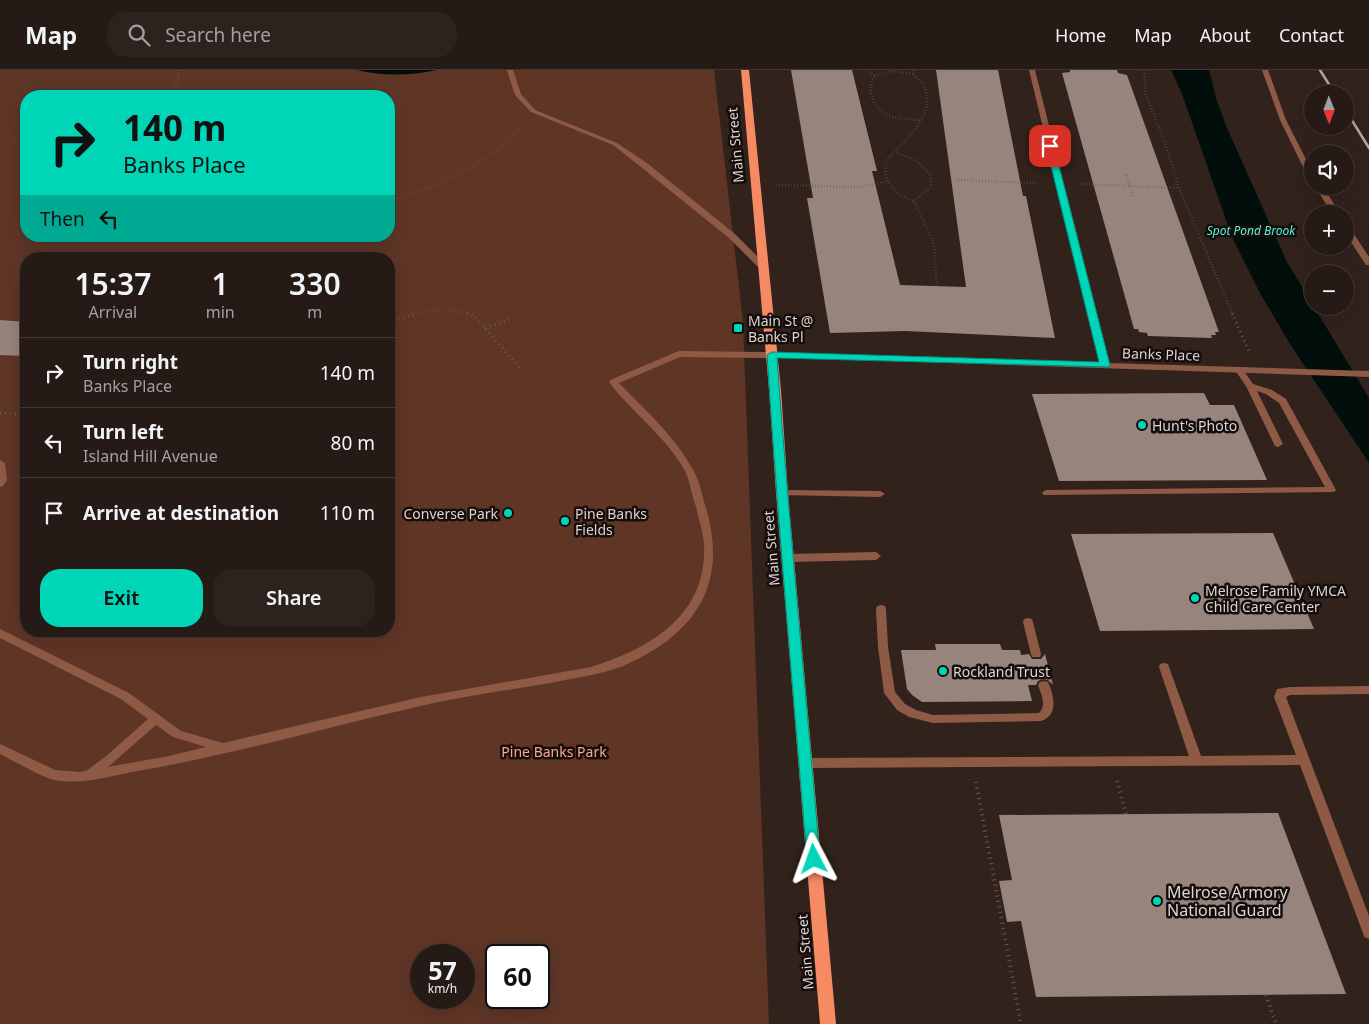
<!DOCTYPE html>
<meta charset="utf-8">
<style>
body{margin:0;font-family:"Noto Sans",sans-serif;background:#2d231e;color:#f1f3f6;height:100vh;display:flex;flex-direction:column;font-size:19px;white-space:nowrap}
*{box-sizing:border-box;margin:0}
p{font-size:16px;color:#a3a1a0}
.icon{flex:none;width:28px;height:28px;fill:none;stroke:currentColor;stroke-width:2;stroke-linecap:round;stroke-linejoin:round}
.map{position:relative;flex:1;overflow:hidden}
.drawer{position:absolute;left:20px;top:182px;width:375px;height:385px;display:flex;flex-direction:column;background:#251a15;border-radius:20px;box-shadow:0 5px 20px #0002,0 0 0 1px #423834}
.drawer>*{flex:none}
.top-card{position:absolute;left:20px;top:20px;width:375px;height:152px;border-radius:20px;box-shadow:0 5px 20px #0002,0 0 0 1px #423834;background:#00d5b7;color:#111;overflow:hidden}
.needle{width:32px;rotate:179deg}
.buttons{position:absolute;left:1304px;top:15px;display:grid;gap:10px}
.buttons a{display:grid;place-items:center;width:50px;height:50px;border-radius:50%;background:#251a15;box-shadow:0 5px 20px #0002,0 0 0 1px #423834;font-size:25px}
.speed{position:absolute;left:410px;top:874px;display:flex;gap:10px;font-size:25px;font-weight:700;text-align:center}
.speed>*{display:grid;place-content:center;width:65px;height:65px;border-radius:50%;background:#251a15;box-shadow:0 5px 20px #0002,0 0 0 1px #423834;line-height:1}
.speed small{font-size:12px;font-weight:400}
.speed .limit{border:2px solid #111;border-radius:8px;background:#fff;color:#111}
.pin{position:absolute;display:grid;place-items:center;width:42px;height:42px;color:#fff;margin:-21px;border-radius:10px;box-shadow:0 2px 8px #0006}
.me{position:absolute;width:55px;margin:-28px;rotate:356deg;stroke-linejoin:round;filter:drop-shadow(0 0 4px #0008)}
.turn{display:flex;align-items:center;gap:18px;height:105px;padding:0 20px;font-size:22px}
.turn .icon{width:65px;height:65px;stroke-width:2.5}
.turn b{display:block;font-size:35px;line-height:42px}
.then{display:flex;align-items:center;height:48px;padding:0 20px;background:#0003;gap:10px;font-size:19px}
.eta{display:flex;justify-content:space-evenly;align-items:center;height:85px;text-align:center}
.eta b{font-size:30px;font-weight:600;line-height:35px}
.primary-button{display:flex;gap:10px;margin-top:auto;padding:10px 20px}
.primary-button a{flex:1;height:58px;border-radius:20px;background:#00d5b7;color:#111;font-size:20px;font-weight:600;line-height:58px;text-align:center}
.primary-button a+a{background:#2d231e;color:#f1f3f6}
ul{padding:0;list-style:none}
li{display:flex;align-items:center;gap:15px;height:70px;padding:0 20px;border-top:1px solid #423834}
li div{flex:1}
li b{display:block;font-size:19px}
li em{font-style:normal}
header{display:flex;align-items:center;gap:30px;box-sizing:border-box;height:70px;padding:0 25px;background:#251a15;border-bottom:1px solid #423834}
header strong{font-size:24px}
nav{display:flex;gap:28px;margin-inline-start:auto;font-size:18px}
.search{width:350px;height:45px;background:#2d231e;display:flex;align-items:center;gap:12px;box-sizing:border-box;padding:0 18px;border-radius:20px;color:#a3a1a0;font-size:19px}
.map>svg:first-child{display:block}
.green{fill:#5f3526;fill-rule:evenodd}
.water{fill:#020e0b}
.building{fill:#96847d}
.lines{fill:none;stroke-linecap:round;stroke-linejoin:round}
.path-far2{stroke:#665853;stroke-width:2.5;stroke-dasharray:0.5 2.5;stroke-linecap:butt}
.path-far1{stroke:#665853;stroke-width:3;stroke-dasharray:1 4;stroke-linecap:butt}
.path{stroke:#665853;stroke-width:4;stroke-dasharray:1 4.5;stroke-linecap:butt}
.lane{fill:#8e5a46;fill-rule:evenodd}
.street{fill:#8e5a46;fill-rule:evenodd}
.primary{fill:#f68a62;fill-rule:evenodd}
.rail{stroke:#b1a5a1;stroke-width:2.5}
.route{fill:#00d5b7;stroke:#008a77}
.poi-dot{fill:#00d5b7;stroke:#140d0b;stroke-width:2}
.labels{text-anchor:middle;dominant-baseline:central;stroke-width:5;stroke-linejoin:round;paint-order:stroke}
.far-water-label{font-size:12px;font-style:italic;fill:#59f5d8;stroke:#140d0b}
.street-label{font-size:14px;fill:#dfd4d1;stroke:#140d0b}
.poi-label{font-size:14px;fill:#dfd4d1;stroke:#140d0b;text-anchor:start}
.park-label{font-size:14px;fill:#fea889;stroke:#140d0b}
.near-poi-label{font-size:16px;fill:#dfd4d1;stroke:#140d0b;text-anchor:start}
</style>
<header>
<strong>Map</strong>
<div class="search"><svg class="icon" aria-label="search" viewBox="0 0 24 24"><circle cx="10" cy="10" r="6"/><path d="M15 15l6 6"/></svg>Search here</div>
<nav><a>Home</a><a>Map</a><a>About</a><a>Contact</a></nav>
</header>
<div class="map">
<svg width="1369" height="954" viewBox="0 0 1369 954">
<rect width="100%" height="100%" fill="#31221c"/>
<!-- green -->
<path class="green" d="M0,0H714L743,252L769,954H0ZM26,26H389V166H26ZM26,189H389V561H26ZM421,885H464V928H421ZM496,885H539V928H496Z"/>
<!-- water -->
<path class="water" d="M356,0H437C407,6 385,6 356,0Z
M1171,0H1209L1216,28L1226,56L1287,192L1369,328V393L1290,274L1260,223L1232,167L1182,24Z"/>
<!-- building -->
<path class="building" d="M791,0H852L877,101H872L900,215L966,217L936,0H998L1023,126H1026L1055,268L905,261L830,263L807,128H813Z
M1070,0H1117L1118,3L1127,5L1219,262H1215L1216,265H1211L1212,268L1148,266L1147,263L1139,262L1138,259H1134L1062,3L1070,2Z
M0,250L26,252V286L0,285Z
M1204,323L1210,335H1234L1267,410L1059,411L1032,324Z
M1273,463L1314,559L1100,561L1071,464Z
M935,574H1000L1002,580H1020L1021,585L1029,584L1032,589H1041L1045,584L1053,615L1048,610L1044,609L1038,611L1036,615H1028L1032,631L922,632L912,625L907,619L901,580H936Z
M1278,743L1346,924L1036,927L1021,851L1007,852L999,811L1012,810L999,745Z"/>
<g class="lines">
<!-- path-far2 -->
<path class="path-far2" d="M867,0L874,6C870,14 870,21 873,29C880,49 902,49 920,50
M913,0V4C949,33 908,68 888,89C879,108 896,127 914,131L934,174L937,216
M1144,0L1146,25L1166,76L1179,118L1233,245
M874,6L892,1L913,4
M171,26L179,7L177,0
M0,61L26,76
M897,83L916,90L931,105V117L914,131
M1127,105L1133,127
M958,110L1039,113
M1080,114L1179,118
M776,115L859,117L887,112
M389,132C440,115 486,96 523,56
M413,245C433,239 451,237 470,245"/>
<!-- path-far1 -->
<path class="path-far1" d="M467,243L474,246L521,299
M1232,243L1249,282
M389,253L417,243
M792,253H806
M732,255H748
M485,258L512,248
M0,343L26,345"/>
<!-- path -->
<path class="path" d="M1117,711L1126,744
M976,712L1021,954
M1266,925L1276,954"/>
<!-- lane -->
<path class="lane" d="M507,0H513L521,24L535,40L617,73L647,93L735,164L765,194V198H759L729,168L641,97L613,75L531,42L515,25Z
M679,281L772,282L776,285L772,288L680,287L619,313C645,340 675,366 693,400C700,411 702,426 706,438C729,516 694,565 623,596C600,605 574,608 550,613C504,621 457,627 412,638C321,659 230,685 138,701C111,706 82,715 54,710C41,707 14,691 0,684V674L55,700L80,702L86,701L105,687L148,649L121,629L0,568V559L129,623L181,661L223,673L421,627L591,597C650,579 708,545 704,474C703,462 699,449 696,437C692,426 690,412 685,401C666,366 632,343 609,312L610,310ZM156,655L173,667L206,677L169,686L108,697Z
M1239,297L1242,298L1253,314L1272,320L1286,329L1336,420L1334,422L1044,425L1042,423L1044,421L1047,420L1325,417L1279,333L1266,324L1257,321L1283,374L1278,377L1275,376L1246,316L1235,300Z
M0,390L5,393L7,410L3,416L0,417Z
M782,420L880,421L885,424L880,427L779,425L777,423L779,421Z
M876,482L881,486L876,490L789,492L784,488L789,484Z
M881,535L885,536L886,539L888,577L895,622L905,634L916,640L933,645L1039,643C1047,635 1041,624 1038,615L1040,612L1044,611L1048,612C1054,625 1059,645 1041,651L933,653L909,647L897,640L884,623L878,577L876,539L877,536Z
M1028,548L1032,549L1033,552L1041,584L1040,587H1032L1031,584L1023,552L1024,549Z
M1164,593L1168,594L1169,597L1201,686L1296,685L1274,627L1277,619L1290,617L1369,616V624L1290,625L1286,627L1369,846V869L1364,867L1363,863L1300,695L806,698L802,696L800,693L802,690L806,688L1189,686L1159,597L1160,594Z"/>
<!-- street -->
<path class="street" d="M1029,0H1035L1109,293L1369,301V307L769,287L768,285L772,282L1100,293Z
M1262,0H1268L1286,50L1312,101V109L1308,107L1280,50Z
M1315,116H1323L1340,144H1332Z
M1345,155H1348L1369,187V195H1366L1345,163Z"/>
<!-- primary -->
<path class="primary" d="M741,0H749L781,320L788,423L836,954H820L776,423L769,320Z"/>
<!-- rail -->
<path class="rail" d="M1320,0L1335,24
M1345,39L1369,78"/>
</g>
<!-- route -->
<path class="route" d="M1050,73L1054,76L1110,295L1109,297L777,288C789,455 806,622 820,789L818,794L814,795L809,794L807,789C793,621 778,453 767,285L772,282L1099,292L1046,76Z"/>
<!-- markers -->
<g class="poi-dot">
<rect x="733" y="253" width="10" height="10" rx="2.5"/>
<circle cx="1142" cy="355" r="5"/>
<circle cx="508" cy="443" r="5"/>
<circle cx="565" cy="451" r="5"/>
<circle cx="1195" cy="528" r="5"/>
<circle cx="943" cy="601" r="5"/>
<circle cx="1157" cy="831" r="5"/>
</g>
<g class="labels">
<!-- far-water labels -->
<g class="far-water-label">
<text x="1251" y="160">Spot Pond Brook</text>
</g>
<!-- street labels -->
<g class="street-label">
<text transform="translate(735 75) rotate(-95)">Main Street</text>
<text transform="translate(1161 284) rotate(2)">Banks Place</text>
<text transform="translate(771 478) rotate(-95)">Main Street</text>
<text transform="translate(805 882) rotate(-95)">Main Street</text>
</g>
<!-- poi labels -->
<g class="poi-label">
<text x="748" y="250">Main St @<tspan x="748" dy="16">Banks Pl</tspan></text>
<text x="1152" y="355">Hunt's Photo</text>
<text x="498" y="443" text-anchor="end">Converse Park</text>
<text x="575" y="443">Pine Banks<tspan x="575" dy="16">Fields</tspan></text>
<text x="1205" y="520">Melrose Family YMCA<tspan x="1205" dy="16">Child Care Center</tspan></text>
<text x="953" y="601">Rockland Trust</text>
</g>
<!-- park labels -->
<g class="park-label">
<text x="554" y="681">Pine Banks Park</text>
</g>
<!-- near-poi labels -->
<g class="near-poi-label">
<text x="1167" y="822">Melrose Armory<tspan x="1167" dy="18">National Guard</tspan></text>
</g>
</g>
</svg>
<div class="buttons">
<a><svg class="needle" viewBox="-14 -14 28 28"><path d="M0-13l5 13h-10z" fill="#e53935"/><path d="M0 13l5-13h-10z" fill="#a3a1a0"/></svg></a>
<a><svg class="icon" aria-label="sound" viewBox="0 0 24 24"><path d="M4 9h4l5-4v14l-5-4H4zM17 9q2 3 0 6"/></svg></a>
<a>+</a>
<a>−</a>
</div>
<div class="speed"><div>57<small>km/h</small></div><div class="limit">60</div></div>
<div class="pin" style="left:1050px;top:76px;background:#d93025"><svg class="icon" aria-label="arrive" viewBox="0 0 24 24"><path d="M6 21V4h12l-3 4 3 4H6"/></svg></div>
<svg class="me" style="left:814px;top:789px" viewBox="-20 -20 40 40"><path d="M0-17L14 15 0 8-14 15z" fill="#00d5b7" stroke="#fff" stroke-width="4"/></svg>
<div class="top-card">
<div class="turn"><svg class="icon" aria-label="right" viewBox="0 0 24 24"><path d="M7 20v-9h11M14 6l5 5-5 5"/></svg><div><b>140 m</b>Banks Place</div></div>
<div class="then">Then<svg class="icon" aria-label="left" viewBox="0 0 24 24"><path d="M17 20v-9H6M10 6l-5 5 5 5"/></svg></div>
</div>
<section class="drawer">
<div class="eta">
<div><b>15:37</b><p>Arrival</p></div>
<div><b>1</b><p>min</p></div>
<div><b>330</b><p>m</p></div>
</div>
<ul>
<li><svg class="icon" aria-label="right" viewBox="0 0 24 24"><path d="M7 20v-9h11M14 6l5 5-5 5"/></svg><div><b>Turn right</b><p>Banks Place</p></div><em>140 m</em></li>
<li><svg class="icon" aria-label="left" viewBox="0 0 24 24"><path d="M17 20v-9H6M10 6l-5 5 5 5"/></svg><div><b>Turn left</b><p>Island Hill Avenue</p></div><em>80 m</em></li>
<li><svg class="icon" aria-label="arrive" viewBox="0 0 24 24"><path d="M6 21V4h12l-3 4 3 4H6"/></svg><div><b>Arrive at destination</b></div><em>110 m</em></li>
</ul>
<div class="primary-button"><a>Exit</a><a>Share</a></div>
</section>
</div>
